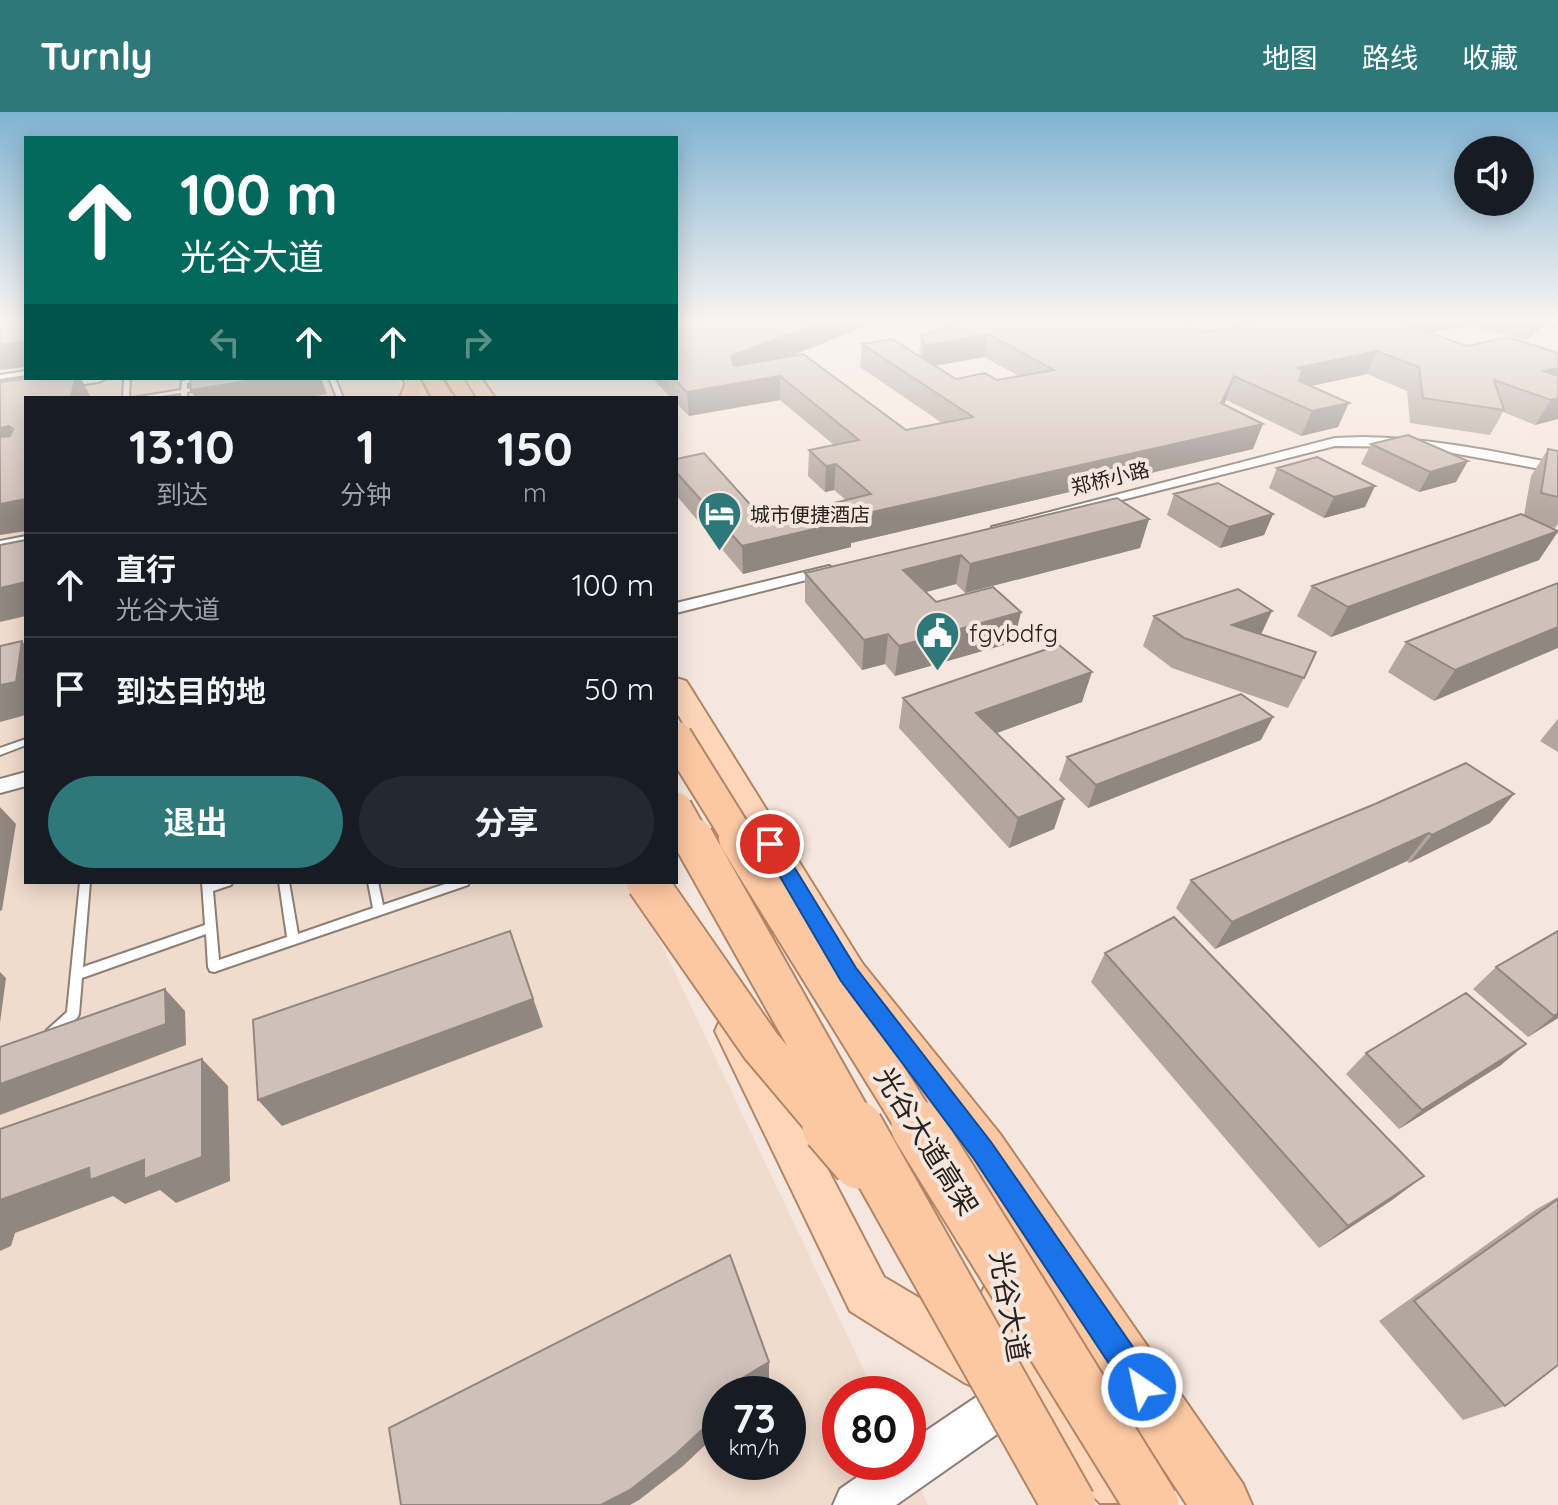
<!DOCTYPE html>
<html lang="zh">
<meta charset="utf-8">
<style>
body{margin:0;font-family:Quicksand,"Noto Sans SC",sans-serif;background:#242831;color:#f1f3f6;height:100vh;display:flex;flex-direction:column;font-size:30px;white-space:nowrap}
*{box-sizing:border-box;margin:0}
p{font-size:26px;color:#9ea1a6}
.icon{flex:none;width:44px;height:44px;fill:none;stroke:currentColor;stroke-width:2;stroke-linecap:round;stroke-linejoin:round}
.map{position:relative;flex:1;overflow:hidden}
.panel{position:absolute;left:24px;top:284px;width:654px;height:488px;display:flex;flex-direction:column;background:#171b24;border-radius:0px;box-shadow:0 4px 20px #0003}
.panel>*{flex:none}
.hud{position:absolute;left:24px;top:24px;width:654px;height:244px;border-radius:0px;box-shadow:0 4px 20px #0003;background:#00695c;color:#fff;overflow:hidden}
.fabs{position:absolute;left:1454px;top:24px;display:grid;gap:16px}
.fabs a{display:grid;place-items:center;width:80px;height:80px;border-radius:50%;background:#171b24;box-shadow:0 4px 20px #0003;font-size:40px}
.speed{position:absolute;left:702px;top:1264px;display:flex;gap:16px;font-size:40px;font-weight:700;text-align:center}
.speed>*{display:grid;place-content:center;width:104px;height:104px;border-radius:50%;background:#171b24;box-shadow:0 4px 20px #0003;line-height:1}
.speed small{font-size:20px;font-weight:400}
.speed .limit{border:12px solid #d22;background:#fff;color:#111}
.pin{position:absolute;display:grid;place-items:center;width:68px;height:68px;color:#fff;margin:-34px;border:4px solid #fff;border-radius:50%;box-shadow:0 2px 8px #0007}
.me{position:absolute;width:88px;margin:-44px;rotate:326deg;stroke-linejoin:round;filter:drop-shadow(0 0 6px #0008)}
.turn{display:flex;align-items:center;gap:28px;height:168px;padding:0 24px;font-size:36px}
.turn .icon{width:104px;height:104px;stroke-width:2.5}
.turn b{display:block;font-size:56px;line-height:68px}
.lanes{display:flex;align-items:center;height:76px;padding:0 24px;background:#0003;justify-content:center;gap:40px;direction:ltr}
.lanes .off{opacity:.35}
.eta{display:flex;justify-content:space-evenly;align-items:center;height:136px;text-align:center}
.eta b{font-size:48px;font-weight:700;line-height:56px}
.action{display:flex;gap:16px;margin-top:auto;padding:16px 24px}
.action a{flex:1;height:92px;border-radius:48px;background:#2e7879;color:#fff;font-size:32px;font-weight:700;line-height:92px;text-align:center}
.action a+a{background:#242831;color:#f1f3f6}
ul{padding:0;list-style:none}
li{display:flex;align-items:center;gap:24px;height:104px;padding:0 24px;border-top:2px solid #363941}
li div{flex:1}
li b{display:block;font-size:30px}
li em{font-style:normal}
header{display:flex;align-items:center;gap:48px;box-sizing:border-box;height:112px;padding:0 40px;background:#2e7879;color:#fff}
header strong{font-size:38px}
nav{display:flex;gap:44px;margin-inline-start:auto;font-size:28px}
.map>svg:first-child{display:block}
.built{fill:#f0dbcc;fill-rule:evenodd}
.lines{fill:none;stroke-linecap:round;stroke-linejoin:round}
.service-casing{stroke:#8c7f77;stroke-width:4}
.minor-casing{stroke:#8c7f77;stroke-width:4}
.tertiary-casing{stroke:#8c7f77;stroke-width:4}
.primary-casing{stroke:#b18566;stroke-width:4}
.trunk-casing{stroke:#b18566;stroke-width:4}
.service{fill:#fff;fill-rule:evenodd}
.minor{fill:#fff;fill-rule:evenodd}
.tertiary{fill:#fff;fill-rule:evenodd}
.primary{fill:#fdd6ba;fill-rule:evenodd}
.trunk{fill:#fcc8a3;fill-rule:evenodd}
.trunk-bridge-far3-casing{stroke:#b18566;stroke-width:20;stroke-linecap:butt}
.trunk-bridge-far2-casing{stroke:#b18566;stroke-width:35;stroke-linecap:butt}
.trunk-bridge-far1-casing{stroke:#b18566;stroke-width:44;stroke-linecap:butt}
.trunk-bridge-casing{stroke:#b18566;stroke-width:57;stroke-linecap:butt}
.trunk-bridge-far3{stroke:#fcc8a3;stroke-width:18}
.trunk-bridge-far2{stroke:#fcc8a3;stroke-width:31}
.trunk-bridge-far1{stroke:#fcc8a3;stroke-width:40}
.trunk-bridge{stroke:#fcc8a3;stroke-width:53}
.wall{fill:#b2a69e;fill-rule:evenodd}
.shaded-wall{fill:#918781}
.building{fill:#cfc1b8;stroke:#918781;stroke-width:2}
.route{fill:#1a73e8;stroke:#114b97;stroke-width:2}
.labels{text-anchor:middle;dominant-baseline:central;stroke-width:8;stroke-linejoin:round;paint-order:stroke}
.far-street-label{font-size:20px;fill:#27221f;stroke:#f5e7dd}
.far-poi-label{font-size:20px;fill:#27221f;stroke:#f5e7dd;text-anchor:start}
.poi-label{font-size:24px;fill:#27221f;stroke:#f5e7dd;text-anchor:start}
.near-street-label{font-size:28px;fill:#27221f;stroke:#f5e7dd}
</style>
<header>
<strong>Turnly</strong>
<nav><a>地图</a><a>路线</a><a>收藏</a></nav>
</header>
<div class="map">
<svg width="1558" height="1393" viewBox="0 0 1558 1393">
<rect width="100%" height="100%" fill="#f5e7dd"/>
<!-- built -->
<path class="built" d="M152,266H395L404,286H26V770H632L875,1282H840V1350H908L928,1393H0V288ZM720,1282H788V1350H720Z"/>
<g class="lines">
<defs>
<path id="service" d="M26,259V263L0,267V263Z
M124,266H130L129,286H123Z
M199,266H211L187,271V277L203,274L206,276L187,280V286H181V281L146,286H132L181,278L182,269Z
M329,266H335L343,286H337Z
M26,424V428L0,433V429Z
M26,627V633L0,643V636Z
M80,770H90L83,855L205,813L202,770H232L231,773L213,779L219,848L287,825L279,770H289L298,822L373,796L368,770H378L383,793L451,770H469L468,773L214,860L210,859L208,855L206,822L82,866L79,902L77,906L55,926L51,928L47,926L45,922L47,918L67,900Z"/>
<path id="minor" d="M1363,325C1430,326 1493,339 1558,352V360L1419,335L1335,334L999,419L992,415L1335,326Z
M829,454L836,458L834,461L676,501V491Z
M26,660V674L0,681V667Z"/>
<path id="tertiary" d="M1545,209H1558V214L1547,212Z
M70,266H106L99,270L0,284V276Z
M1018,1261L1033,1267L1039,1282L1033,1297L896,1393H833L840,1377L879,1350H908V1331L1003,1267Z"/>
<path id="primary" d="M403,266H419L429,286H411Z
M465,266H481L495,286H477Z
M676,566L686,569L690,575L877,875L882,887L877,899L863,904L849,899L676,599Z
M735,901L749,906L884,1165L990,1228L982,1180L990,1163L1007,1155L1024,1163L1032,1180L1048,1264L1140,1351L1148,1371L1140,1391H1100L1005,1297L997,1273L983,1279L965,1271L850,1199L715,919L721,906Z"/>
<path id="trunk" d="M445,266H463L475,286H457Z
M407,267L415,266L422,271L418,286H400Z
M848,846L862,851L1000,1022L1243,1372L1252,1393H1187L966,1054L834,875L828,863L834,851Z"/>
</defs>
<!-- service casing -->
<use href="#service" class="service-casing"/>
<!-- minor casing -->
<use href="#minor" class="minor-casing"/>
<!-- tertiary casing -->
<use href="#tertiary" class="tertiary-casing"/>
<!-- primary casing -->
<use href="#primary" class="primary-casing"/>
<!-- trunk casing -->
<use href="#trunk" class="trunk-casing"/>
<!-- service -->
<use href="#service" class="service"/>
<!-- minor -->
<use href="#minor" class="minor"/>
<!-- tertiary -->
<use href="#tertiary" class="tertiary"/>
<!-- primary -->
<use href="#primary" class="primary"/>
<!-- trunk -->
<use href="#trunk" class="trunk"/>
<defs>
<path id="trunk-bridge-far3" d="M432,266L443,286"/>
<path id="trunk-bridge-far2" d="M676,625L740,728
M676,696L694,728"/>
<path id="trunk-bridge-far1" d="M693,726L857,1017
M739,726L919,1017
M647,770L761,934L831,1017"/>
<path id="trunk-bridge" d="M829,1015L859,1050
M856,1015L1069,1393
M918,1015L1152,1393"/>
</defs>
<!-- trunk-bridge-far3 casing -->
<use href="#trunk-bridge-far3" class="trunk-bridge-far3-casing"/>
<!-- trunk-bridge-far2 casing -->
<use href="#trunk-bridge-far2" class="trunk-bridge-far2-casing"/>
<!-- trunk-bridge-far1 casing -->
<use href="#trunk-bridge-far1" class="trunk-bridge-far1-casing"/>
<!-- trunk-bridge casing -->
<use href="#trunk-bridge" class="trunk-bridge-casing"/>
<!-- trunk-bridge-far3 -->
<use href="#trunk-bridge-far3" class="trunk-bridge-far3"/>
<!-- trunk-bridge-far2 -->
<use href="#trunk-bridge-far2" class="trunk-bridge-far2"/>
<!-- trunk-bridge-far1 -->
<use href="#trunk-bridge-far1" class="trunk-bridge-far1"/>
<!-- trunk-bridge -->
<use href="#trunk-bridge" class="trunk-bridge"/>
</g>
<!-- wall -->
<path class="wall" d="M676,209H879L790,244L906,318L942,311L860,255L862,232L919,244L921,224L948,215L928,209H1180L1206,220L1260,210L1259,209H1546L1544,213L1526,228L1468,214L1431,221L1467,234L1558,241V307L1535,313L1503,300L1490,323L1410,311L1407,279L1367,262L1311,274L1338,315L1301,324L1226,288L1224,293L1253,337L851,431V435L743,462L676,383V347L764,408L846,388L834,378L825,380L808,364L809,338L834,333L780,288L689,304L676,291V286H671L652,266H676ZM984,245L1019,264L997,268L956,267L935,254Z
M1371,332L1456,370L1419,380L1361,352Z
M1548,337L1558,339V412L1555,416L1551,415L1558,419V420L1539,448L1331,525L1297,504L1312,474L1524,403L1531,364Z
M1277,356L1365,395L1324,406L1269,376Z
M1174,382L1273,402L1264,423L1220,436L1167,403Z
M1149,407L1140,436L965,481L956,472L926,480L936,490L1014,530L895,564L885,552L862,558L805,490V461Z
M1558,471L1434,589L1388,560L1406,530Z
M1154,504L1262,522L1304,566L1288,596L1172,556L1143,534Z
M903,586L1082,590L997,621L1064,687L1054,717L1009,736L899,616Z
M1558,607V640L1540,629Z
M1261,628L1088,696L1059,668L1067,645Z
M1375,692L1490,711L1409,751L1407,749L1215,837L1176,796L1191,768Z
M1105,841L1424,1064L1392,1088L1319,1136L1091,870Z
M1496,855L1558,906L1528,925L1473,877Z
M1366,941L1501,953L1399,1017L1346,962Z
M1558,1085V1253L1505,1294L1463,1308L1379,1209L1535,1098Z"/>
<!-- shaded-wall -->
<path class="shaded-wall" d="M824,209H879L732,267L731,244Z
M1390,209H1471L1468,214L1381,229Z
M1537,209H1546L1544,213L1526,228Z
M988,222L984,245L922,256L924,234Z
M26,229V255L0,258V233Z
M1377,239L1367,262L1288,279L1298,256Z
M1558,256V276L1544,259Z
M780,264V288L689,304L687,280Z
M1234,264L1226,288L1212,316L1221,291Z
M75,266H81L90,284V286H71Z
M266,266H321L327,282L304,286H195L191,278Z
M1558,286V307L1535,313L1551,288Z
M1349,291L1338,315L1301,324L1312,299Z
M1263,312L1253,337L851,431V435L743,462L742,434L850,405Z
M9,314L25,340L0,345V316Z
M1468,349L1456,370L1419,380L1430,360Z
M836,352L834,378L825,380L826,354Z
M1375,374L1365,395L1324,406L1334,385Z
M26,387V419L0,423V392Z
M1273,402L1264,423L1220,436L1229,415Z
M1149,407L1140,436L965,481L970,452Z
M1558,419L1539,448L1331,525L1348,495Z
M961,443L956,472L900,487L903,458Z
M26,470V504L0,510V476Z
M1272,499L1258,529L1232,513Z
M1021,500L1014,530L895,564L899,534Z
M1558,515V536L1434,589L1455,558Z
M888,522L885,552L862,558L864,528Z
M22,529L26,534V603L0,610V573Z
M1092,560L1082,590L969,631L976,601Z
M1273,605L1261,628L1088,696L1096,673Z
M1514,682L1490,711L1409,751L1432,723Z
M1064,687L1054,717L1009,736L1018,706Z
M0,695L16,712L2,798L0,799Z
M1429,721L1407,749L1215,837L1232,810Z
M510,819L543,915L282,1014L258,988Z
M0,860L6,866L0,911Z
M165,877L185,899L186,933L0,1003V972Z
M1558,901V906L1528,925L1554,904Z
M1526,932L1501,953L1399,1017L1422,998Z
M202,947L228,974L230,1069L176,1091L160,1078L125,1092L113,1084L15,1121L11,1134L0,1139V1088Z
M1424,1064L1392,1088L1319,1136L1348,1114Z
M769,1250V1266L744,1282H724L723,1278Z
M720,1301V1319L683,1354L639,1388L630,1393H601Z"/>
<!-- building -->
<path class="building" d="M0,209H26V229L0,233Z
M676,209H824L731,244L734,254L803,242L906,318L973,305L862,232L892,227L956,267L985,261L997,268L1054,258L988,222L924,234L921,224L964,209H1180L1206,220L1264,209H1397L1467,234L1508,225L1558,241V256L1544,259L1558,264V286L1551,288L1494,268L1504,298L1423,286L1419,255L1377,239L1298,256L1302,258L1299,269L1349,291L1312,299L1234,264L1221,291L1263,312L850,405L853,408L742,434L676,360V347L704,341L764,408L871,382L836,352L826,354L809,338L859,328L780,264L687,280L673,266H676Z
M28,266H75L71,286H26V387L0,392V325L10,324L13,317L9,314L0,316V270Z
M190,266H266L191,278Z
M1408,323L1468,349L1430,360L1371,332Z
M1548,337L1558,339V385L1541,381Z
M1317,345L1375,374L1334,385L1277,356Z
M1218,371L1273,402L1229,415L1174,382Z
M1117,386L1149,407L970,452L961,443L903,458L936,490L993,475L1021,500L899,534L888,522L864,528L805,461Z
M1521,402L1558,419L1348,495L1312,474Z
M26,428V470L0,476V433Z
M1558,471V515L1455,558L1406,530Z
M1238,477L1272,499L1232,513L1316,540L1304,566L1184,526L1154,504Z
M22,529L16,570L0,573V534Z
M1059,533L1092,560L976,601L1064,687L1018,706L903,586Z
M1241,582L1273,605L1096,673L1067,645Z
M1466,651L1514,682L1432,723L1429,721L1232,810L1191,768L1375,692Z
M1174,805L1424,1064L1348,1114L1105,841Z
M510,819L533,887L258,988L253,908Z
M1558,819V901L1554,904L1496,855Z
M165,877L166,912L0,972V935Z
M1466,881L1526,932L1422,998L1366,941Z
M202,947V1045L144,1067V1048L90,1068L89,1056L0,1088V1017Z
M1558,1087V1253L1505,1294L1414,1189Z
M730,1143L769,1250L723,1278L724,1282H720V1301L676,1342L630,1378L601,1393H401L389,1316Z"/>
<!-- sky -->
<linearGradient id="sky" x2="0" y2="1"><stop stop-color="#7fb3d2"/><stop offset="0.52" stop-color="#faf4f0"/><stop offset="1" stop-color="#faf4f0" stop-opacity="0"/></linearGradient>
<rect width="1558" height="404" fill="url(#sky)"/>
<!-- route -->
<path class="route" d="M770,725L777,727L856,856L991,1030L1153,1264L1157,1275L1153,1285L1142,1290L1131,1285L974,1047L841,869L761,732Z"/>
<!-- icons -->
<defs>
<symbol id="hotel-pin" viewBox="-11 -11 22 30"><path d="M0 17L-7.5 6A9.5 9.5 0 1 1 7.5 6Z" fill="#2e7879" stroke="#f5e7dd"/><path d="M-6-4.5h1.5V1H6V5H4.5V3h-9V5H-6ZM-4 0a1.8 1.8 0 1 1 3.6 0ZM.5 0V-2.5h3Q6-2.5 6 0Z" fill="#fff"/></symbol>
<symbol id="civic-pin" viewBox="-11 -11 22 30"><path d="M0 17L-7.5 6A9.5 9.5 0 1 1 7.5 6Z" fill="#2e7879" stroke="#f5e7dd"/><path d="M-.6-6.5H3V-4.5H.6V-3L4-1V1h2V6H-6V1h2V-1L-.6-3ZM-1.2 2.5V6h2.4V2.5Z" fill="#fff"/></symbol>
</defs>
<g fill-rule="evenodd">
<use href="#hotel-pin" x="694" y="376" width="51" height="69"/>
<use href="#civic-pin" x="912" y="496" width="51" height="69"/>
</g>
<g class="labels">
<!-- far-street labels -->
<g class="far-street-label">
<text transform="translate(1110 366) rotate(-14)">郑桥小路</text>
</g>
<!-- far-poi labels -->
<g class="far-poi-label">
<text x="750" y="402">城市便捷酒店</text>
</g>
<!-- poi labels -->
<g class="poi-label">
<text x="969" y="521">fgvbdfg</text>
</g>
<!-- near-street labels -->
<g class="near-street-label">
<text transform="translate(927 1029) rotate(58)">光谷大道高架</text>
<text transform="translate(1010 1194) rotate(80)">光谷大道</text>
</g>
</g>
</svg>
<div class="fabs">
<a><svg class="icon" aria-label="sound" viewBox="0 0 24 24"><path d="M4 9h4l5-4v14l-5-4H4zM17 9q2 3 0 6"/></svg></a>
</div>
<div class="speed"><div>73<small>km/h</small></div><div class="limit">80</div></div>
<div class="pin" style="left:770px;top:732px;background:#d93025"><svg class="icon" aria-label="arrive" viewBox="0 0 24 24"><path d="M6 21V4h12l-3 4 3 4H6"/></svg></div>
<svg class="me" style="left:1142px;top:1275px" viewBox="-20 -20 40 40"><circle r="17" fill="#1a73e8" stroke="#fff" stroke-width="3"/><path d="M0-11L8 9 0 5-8 9z" fill="#fff"/></svg>
<div class="hud">
<div class="turn"><svg class="icon" aria-label="ahead" viewBox="0 0 24 24"><path d="M12 20V5M6 11l6-6 6 6"/></svg><div><b>100 m</b>光谷大道</div></div>
<div class="lanes"><svg class="icon off" aria-label="left" viewBox="0 0 24 24"><path d="M17 20v-9H6M10 6l-5 5 5 5"/></svg><svg class="icon" aria-label="ahead" viewBox="0 0 24 24"><path d="M12 20V5M6 11l6-6 6 6"/></svg><svg class="icon" aria-label="ahead" viewBox="0 0 24 24"><path d="M12 20V5M6 11l6-6 6 6"/></svg><svg class="icon off" aria-label="right" viewBox="0 0 24 24"><path d="M7 20v-9h11M14 6l5 5-5 5"/></svg></div>
</div>
<section class="panel">
<div class="eta">
<div><b>13:10</b><p>到达</p></div>
<div><b>1</b><p>分钟</p></div>
<div><b>150</b><p>m</p></div>
</div>
<ul>
<li><svg class="icon" aria-label="ahead" viewBox="0 0 24 24"><path d="M12 20V5M6 11l6-6 6 6"/></svg><div><b>直行</b><p>光谷大道</p></div><em>100 m</em></li>
<li><svg class="icon" aria-label="arrive" viewBox="0 0 24 24"><path d="M6 21V4h12l-3 4 3 4H6"/></svg><div><b>到达目的地</b></div><em>50 m</em></li>
</ul>
<div class="action"><a>退出</a><a>分享</a></div>
</section>
</div>
